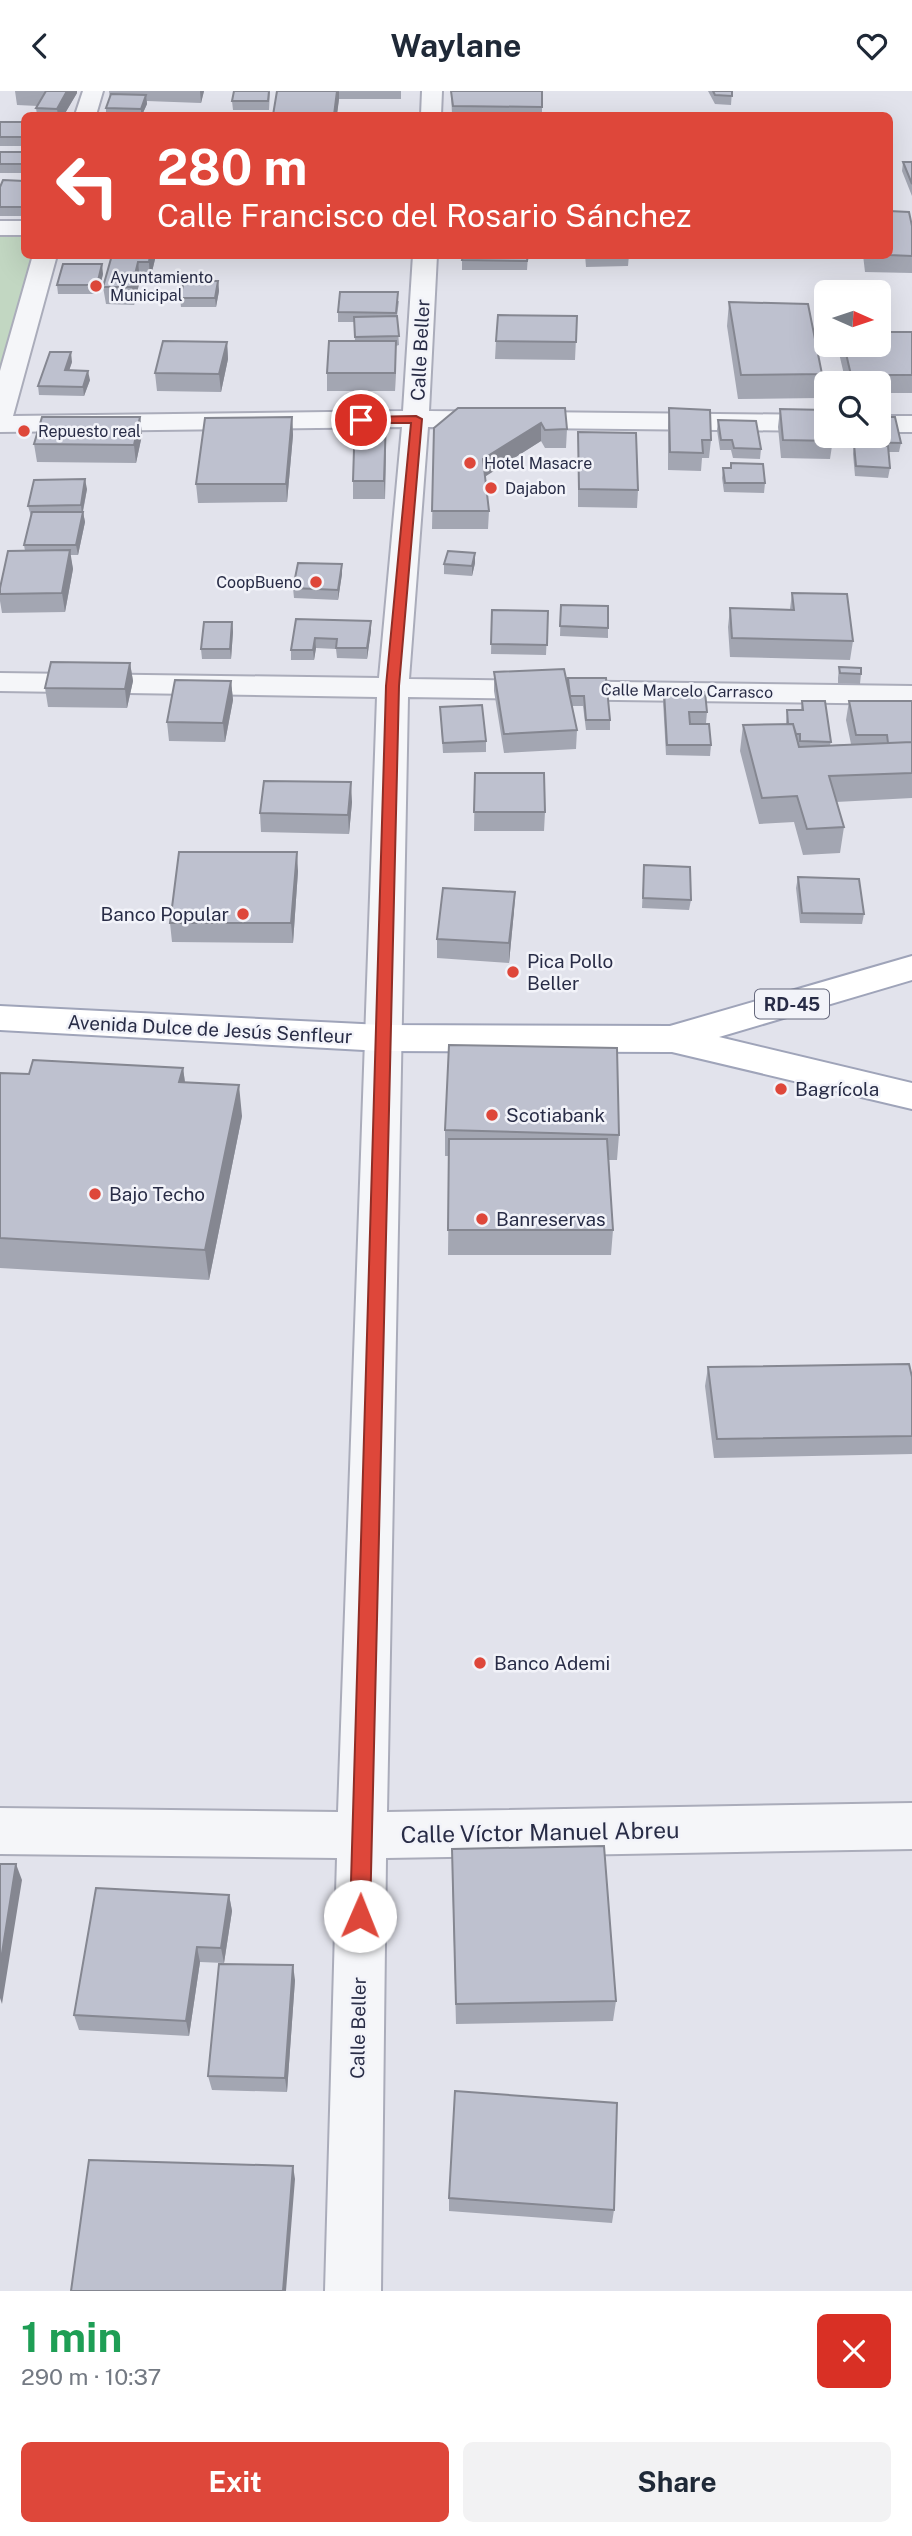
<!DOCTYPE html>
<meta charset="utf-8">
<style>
body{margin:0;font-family:"Public Sans",sans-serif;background:#f2f2f3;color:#1f2937;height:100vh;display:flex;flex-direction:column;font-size:26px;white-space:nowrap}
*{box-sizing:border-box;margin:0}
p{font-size:23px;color:#747a83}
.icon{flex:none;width:38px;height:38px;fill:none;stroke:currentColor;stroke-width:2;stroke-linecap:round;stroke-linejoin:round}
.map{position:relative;height:2200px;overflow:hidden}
.panel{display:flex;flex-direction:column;background:#fff;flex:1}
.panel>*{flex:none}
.guide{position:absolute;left:21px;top:21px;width:872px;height:147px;border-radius:10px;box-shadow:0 7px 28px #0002;background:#de473a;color:#fff;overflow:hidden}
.needle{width:46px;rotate:93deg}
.buttons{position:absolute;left:814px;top:189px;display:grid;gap:14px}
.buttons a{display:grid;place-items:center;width:77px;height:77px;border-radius:10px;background:#fff;box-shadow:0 7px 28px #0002;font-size:35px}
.pin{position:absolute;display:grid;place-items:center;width:60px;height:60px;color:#fff;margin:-30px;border:4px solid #fff;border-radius:50%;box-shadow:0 2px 7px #0007}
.me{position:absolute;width:77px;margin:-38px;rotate:1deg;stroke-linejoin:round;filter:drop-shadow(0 0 5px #0008)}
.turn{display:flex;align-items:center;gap:24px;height:147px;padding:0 21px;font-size:32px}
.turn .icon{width:91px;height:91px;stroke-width:2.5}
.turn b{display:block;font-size:49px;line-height:60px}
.round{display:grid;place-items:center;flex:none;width:74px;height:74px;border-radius:10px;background:#f2f2f3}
.summary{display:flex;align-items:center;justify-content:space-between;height:119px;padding:0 21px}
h1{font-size:42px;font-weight:700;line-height:52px;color:#1e9e55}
.cta{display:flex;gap:14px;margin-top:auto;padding:14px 21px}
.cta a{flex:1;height:80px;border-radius:10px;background:#de473a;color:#fff;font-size:28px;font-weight:700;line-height:80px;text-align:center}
.cta a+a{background:#f2f2f3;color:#1f2937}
header{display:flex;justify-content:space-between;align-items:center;height:91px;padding:0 21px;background:#fff;font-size:32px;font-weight:700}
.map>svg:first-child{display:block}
.green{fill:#c2d7c2}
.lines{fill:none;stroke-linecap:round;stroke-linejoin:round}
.minor-casing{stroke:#aaacba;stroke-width:4}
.major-casing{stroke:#9fa4b9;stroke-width:4}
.minor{fill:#f5f6f9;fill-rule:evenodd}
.major{fill:#fff;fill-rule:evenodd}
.wall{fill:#a3a6b2}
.shaded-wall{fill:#858791}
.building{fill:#bec1cf;stroke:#858791;stroke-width:2}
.route{fill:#de473a;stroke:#902e26;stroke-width:2}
.poi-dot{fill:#de473a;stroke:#f2f3f9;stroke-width:2.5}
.labels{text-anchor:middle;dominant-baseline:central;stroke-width:5;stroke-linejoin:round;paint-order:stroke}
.far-poi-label{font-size:16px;fill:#282c46;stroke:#f2f3f9;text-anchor:start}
.far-street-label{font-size:16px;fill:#282c46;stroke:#f2f3f9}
.shield{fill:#f2f3f9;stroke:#65687c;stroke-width:2}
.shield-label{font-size:18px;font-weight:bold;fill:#282c46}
.street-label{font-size:19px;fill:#282c46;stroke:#f2f3f9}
.poi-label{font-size:19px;fill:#282c46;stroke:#f2f3f9;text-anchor:start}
.near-street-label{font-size:23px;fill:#282c46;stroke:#f2f3f9}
</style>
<header><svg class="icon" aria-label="back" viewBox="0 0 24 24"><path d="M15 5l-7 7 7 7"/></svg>Waylane<svg class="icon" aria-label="heart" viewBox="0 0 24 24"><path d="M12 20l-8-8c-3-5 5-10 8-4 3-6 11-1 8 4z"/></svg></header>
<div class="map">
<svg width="912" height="2200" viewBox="0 0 912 2200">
<rect width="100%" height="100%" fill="#e2e3ec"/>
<!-- green -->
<path class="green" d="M0,134H24V164L35,165L0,285Z"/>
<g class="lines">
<defs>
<path id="minor" d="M83,0H103L96,24H75Z
M422,0H442L441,24H421Z
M0,130H24V144H0Z
M33,164H57L13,325L403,320L413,164H437L429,320L826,324V340L428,336L409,588L912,595V613L408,606L387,1721L912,1712V1758L386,1767L381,2200H325L337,1767L0,1763V1717L338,1721L377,606L0,600V582L379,587L402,336L0,341V280Z
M878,325H912V341H878Z"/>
<path id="major" d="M912,865V889L719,946L912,992V1018L672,961L382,960L0,939V915L382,934L670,935Z"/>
</defs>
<!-- minor casing -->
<use href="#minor" class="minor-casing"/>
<!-- major casing -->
<use href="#major" class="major-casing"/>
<!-- minor -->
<use href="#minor" class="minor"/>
<!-- major -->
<use href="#major" class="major"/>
</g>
<!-- wall -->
<path class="wall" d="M15,0H77V2L64,24H37L36,17L38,15L17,14Z
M109,0H204L201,12L147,10V13L142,24H106V17L110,7Z
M234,0H270L269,19H233L232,10Z
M277,0H401V8H339L337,22L273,24Z
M451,0H542V24H452Z
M708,0H732L731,14L715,13Z
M0,31H24V55H0Z
M0,61H24V82H0Z
M903,71H912V105L902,80Z
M24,90V125H0V96Z
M912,135V182L865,181L863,164H889Z
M106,164H156L150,189H140L134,214L106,213L103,196L111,168H107Z
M254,164H297L296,166Z
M528,164L527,179H462V169Z
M585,164H629L628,175L586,176Z
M103,183L98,203H58L57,194Z
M218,190L219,200L216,216H181L180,207Z
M399,210L397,225L399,254L396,255L395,300H327V282L355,250L354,231H338V221Z
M729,211L822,283L819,307L738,308L727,235Z
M577,225L575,269L495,268L496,250Z
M912,241V302H878V292H846L838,258L839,254H878Z
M227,251L228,268L221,301L157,300L155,282Z
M72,271L69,279L90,289L84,305L39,304L38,295Z
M565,317L567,338L566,357H545L541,350L485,385L489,420L488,438H432L434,337Z
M669,317L711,349L709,367H702L701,380L668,379V335Z
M780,318L826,345H843L841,355H832L830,368L781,367L778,336Z
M140,326L142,344L136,372L37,371L34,353Z
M292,326L293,344L287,411L198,412L196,393Z
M718,329L761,358L760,368L733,367L731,359H720L717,339Z
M578,341L638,399L637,417L578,416Z
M386,345L385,408H353V390Z
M855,345H878L901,352L899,361H888L890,377L888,387L855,385L853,363L854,353H857Z
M731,372L765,392L764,402L724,401L722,387L723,377H730Z
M87,398L83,421L85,431L78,464H70L73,478L65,521L2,522L0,510V497L25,460L24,454L31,425L28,415Z
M475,472L472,485L444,483V473Z
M342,473V483L338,509L294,507L293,497Z
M792,502L853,550L850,569L730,566L728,536L730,517L790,518Z
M561,514L608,515V547L560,545Z
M492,519L548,520L546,564L491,563Z
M296,528L371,540L367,568L337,567L336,558L316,557L314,569H291V559Z
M232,531L233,541L231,568H202L201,558Z
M130,572L133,590L127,617L48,616L45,597Z
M839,576L861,583L860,593L838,592V587Z
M494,581L567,592L568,587L610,629V639H586L583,615H572L577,639L576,658L504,662L494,600Z
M231,590L233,609L225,651L169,650L167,631Z
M664,600L707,621L706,632H690V633L711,654L710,665L666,664L663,610Z
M802,610L831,651L830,654L851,653L846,629L849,610H912V707L836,711L844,736L840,762L803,764L794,731L759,733L740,660L743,634L786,633L787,619H801Z
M440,616L486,650V661L443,662Z
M475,682L545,721L544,740H474Z
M352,711L349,743L261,741L260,722Z
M644,774L691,809L689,819L642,817Z
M298,780L293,852L172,851L170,832Z
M798,786L864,823L862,833L800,832L796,797Z
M515,801L514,820L509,872L437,867V848Z
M183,977L185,991L242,1025L209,1189L0,1177V982L29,983Z
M445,1039L619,1044L617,1069H609L613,1139L611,1164H448L449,1065H445Z
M708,1276L912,1286V1363L714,1367L705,1295Z
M452,1780L616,1910L613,1930L456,1933Z
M229,1804L232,1820L224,1872L200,1871L189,1945L79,1939L74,1924Z
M295,1889L287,2001L212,1999L208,1985Z
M449,2107L614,2119L612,2132L449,2120Z"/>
<!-- shaded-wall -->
<path class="shaded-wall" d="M67,0H77V2L64,24H58L57,18Z
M200,0H204L201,12Z
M337,0H339V8L337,24H334Z
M146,4L147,13L142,24H141V18Z
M150,164H156L150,189L149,171Z
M138,171L140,189L134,214L132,196Z
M102,173L103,183L98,203L97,194Z
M218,190L219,200L216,216L215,207Z
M396,250V268L395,300V282Z
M227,251L228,268L221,301L219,283Z
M71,261L72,271L66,289L65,279Z
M88,280L90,289L84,305L83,296Z
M140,326L142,344L136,372L134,354Z
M292,326L293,344L287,411L286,393Z
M386,327V345L385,408L384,390Z
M541,332V350L483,387V368Z
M85,388L87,398L82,424L81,414Z
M83,421L85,431L78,464L76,454Z
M70,459L73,478L65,521L62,502Z
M475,462V472L472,485V475Z
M342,473V483L338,509V499Z
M371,530V540L367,568V557Z
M232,531L233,541L231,568L230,558Z
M315,547L316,557L314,569L313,559Z
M130,572L133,590L127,617L125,598Z
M231,590L233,609L225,651L223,632Z
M351,691L352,711L349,743L348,724Z
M297,761L298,780L293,852L291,832Z
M515,801L514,820L509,872V852Z
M183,977L187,1007L179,991Z
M239,994L242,1025L209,1189L205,1159Z
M16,1773L22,1789L2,1913L0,1907V1875Z
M229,1804L232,1820L224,1872L221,1857Z
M197,1856L200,1871L189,1945L186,1930Z
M293,1874L295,1889L287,2001L285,1987Z
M293,2075L295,2088L286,2200H283Z"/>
<!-- building -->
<path class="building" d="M46,0H67L57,18L36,17Z
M234,0H269L268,10H232Z
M277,0H337L334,24H273Z
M451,0H542V16L453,15Z
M713,0H732V5L715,4Z
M111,3L146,4L141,18L106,17Z
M336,22H387V24H336Z
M752,22L753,24H727Z
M0,31H24V46H0Z
M0,61H24V73H0Z
M903,71H912V93Z
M3,89L24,90V116H0V96Z
M889,120L909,121L912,135V165L889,164Z
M112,164H150L149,171H138L132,196H103Z
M463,164H528L527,170L462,169Z
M63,173H102L97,194H57Z
M184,190H218L215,207H180Z
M340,201H398L396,222L338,221Z
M729,211L808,213L822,283L741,284Z
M498,224L577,225L576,251L496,250Z
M397,225L399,245L355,246L354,226Z
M878,241H912V284H851L844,254H878Z
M163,250L227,251L219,283L155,282Z
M329,250H396L395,282H327Z
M50,261H71L65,279L88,280L83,296L38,295Z
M458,317H565L567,338L545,339L541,332L483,368L489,420H432L434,337Z
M669,317L710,319L711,349H702L703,362L670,361Z
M780,318L826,319V345H832L833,350L783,349Z
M42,326H140L134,354L34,353Z
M292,326L286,393H196L205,327Z
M878,326H895L901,352L860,351L859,345H878Z
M355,327H386L384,390H353Z
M718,329L756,330L761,358L734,357L732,349H721Z
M578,341L636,342L638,399L579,398Z
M854,353L888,355L890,377L856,375Z
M731,372L763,373L765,392H725L723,377H731Z
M85,388L81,414L28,415L34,389Z
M32,421H83L76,454H24Z
M70,459L62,502L0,503V497L8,460Z
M448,460L475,462L472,475L444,473Z
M298,472L342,473L338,499L293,497Z
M792,502L847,503L853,550L732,547L730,517L794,519Z
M561,514L608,515V537L560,535Z
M492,519L548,520L547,554L491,553Z
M296,528L371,530L367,557H336L337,548L315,547L313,559H291Z
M204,531H232L230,558H201Z
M51,571L130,572L125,598L45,597Z
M839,576L861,577V583L840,582Z
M564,578L577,639L504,643L494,581Z
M568,587H606L610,629H586L584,605H570Z
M175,589L231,590L223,632L167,631Z
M664,600L705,601L707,621H689L690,633H709L711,654H667Z
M802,610H825L831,651L800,650V643H796L793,633H788L787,619H803Z
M849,610H912V651L888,652L887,644H856Z
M482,614L486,650L443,652L440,616Z
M793,633L799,656L912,651V682L829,685L844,736L807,738L797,705L762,707L743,634Z
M475,682H544L545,721H474Z
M264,690L351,691L348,724L260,722Z
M179,761H297L291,832H170Z
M644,774L690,776L691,809L643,807Z
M798,786L859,788L864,823L802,822Z
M443,797L515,801L509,852L437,848Z
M449,954L617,957L619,1044L445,1039Z
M33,969L183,977L179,991L239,994L205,1159L0,1147V982L29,983Z
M449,1048H607L613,1139H448Z
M909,1273L912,1286V1345L717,1348L708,1276Z
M604,1755L616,1910L456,1913L452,1758Z
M0,1773H16L0,1875Z
M96,1797L229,1804L221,1857L197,1856L186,1930L74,1924Z
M219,1873L293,1874L285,1987L208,1985Z
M455,2000L617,2012L614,2119L449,2107Z
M89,2069L293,2075L283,2200H71Z"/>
<!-- route -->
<path class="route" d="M416,325L422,328L399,595L370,1825L367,1832L360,1835L353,1832L350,1825L386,595L411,332H361L355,329L361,326Z"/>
<!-- markers -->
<g class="poi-dot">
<circle cx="96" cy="195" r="7"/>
<circle cx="24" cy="340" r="7"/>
<circle cx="470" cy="372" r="7"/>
<circle cx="491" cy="397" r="7"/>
<circle cx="316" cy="491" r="7"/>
<circle cx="243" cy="823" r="7"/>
<circle cx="513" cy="881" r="7"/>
<circle cx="781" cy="998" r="7"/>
<circle cx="492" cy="1024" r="7"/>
<circle cx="95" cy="1103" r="7"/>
<circle cx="482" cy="1128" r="7"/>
<circle cx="480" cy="1572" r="7"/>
</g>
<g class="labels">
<!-- far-poi labels -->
<g class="far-poi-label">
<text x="110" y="186">Ayuntamiento<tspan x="110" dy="18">Municipal</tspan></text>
<text x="38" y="340">Repuesto real</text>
<text x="484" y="372">Hotel Masacre</text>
<text x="505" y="397">Dajabon</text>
<text x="302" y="491" text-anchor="end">CoopBueno</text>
</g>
<!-- far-street labels -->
<g class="far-street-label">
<text transform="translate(687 600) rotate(1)">Calle Marcelo Carrasco</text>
</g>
<!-- shield labels -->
<rect class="shield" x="755" y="898.5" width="74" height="29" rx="5"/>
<g class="shield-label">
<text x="792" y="913">RD-45</text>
</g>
<!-- street labels -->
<g class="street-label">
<text transform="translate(420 259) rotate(-87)">Calle Beller</text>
<text transform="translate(210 938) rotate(3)">Avenida Dulce de Jesús Senfleur</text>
<text transform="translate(358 1937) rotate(-89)">Calle Beller</text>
</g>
<!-- poi labels -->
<g class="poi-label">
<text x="229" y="823" text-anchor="end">Banco Popular</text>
<text x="527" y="870">Pica Pollo<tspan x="527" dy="22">Beller</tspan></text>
<text x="795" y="998">Bagrícola</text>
<text x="506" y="1024">Scotiabank</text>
<text x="109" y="1103">Bajo Techo</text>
<text x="496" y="1128">Banreservas</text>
<text x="494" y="1572">Banco Ademi</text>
</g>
<!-- near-street labels -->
<g class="near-street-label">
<text transform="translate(540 1741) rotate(-1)">Calle Víctor Manuel Abreu</text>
</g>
</g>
</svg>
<div class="buttons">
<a><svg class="needle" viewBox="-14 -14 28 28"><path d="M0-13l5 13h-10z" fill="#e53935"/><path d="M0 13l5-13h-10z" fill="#747a83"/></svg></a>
<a><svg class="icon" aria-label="search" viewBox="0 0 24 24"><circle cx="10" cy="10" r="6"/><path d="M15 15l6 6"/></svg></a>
</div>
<div class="pin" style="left:361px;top:329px;background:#d93025"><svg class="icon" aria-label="arrive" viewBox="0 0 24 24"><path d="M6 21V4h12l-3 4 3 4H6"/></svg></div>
<svg class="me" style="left:360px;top:1825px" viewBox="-20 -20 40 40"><circle r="19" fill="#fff"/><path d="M0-13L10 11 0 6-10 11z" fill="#de473a"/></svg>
<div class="guide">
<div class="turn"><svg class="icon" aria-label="left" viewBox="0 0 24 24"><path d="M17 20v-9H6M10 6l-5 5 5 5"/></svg><div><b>280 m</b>Calle Francisco del Rosario Sánchez</div></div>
</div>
</div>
<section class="panel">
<div class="summary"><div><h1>1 min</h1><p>290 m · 10:37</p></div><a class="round" style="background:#d93025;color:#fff"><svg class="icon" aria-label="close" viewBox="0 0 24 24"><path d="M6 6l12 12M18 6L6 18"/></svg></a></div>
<div class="cta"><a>Exit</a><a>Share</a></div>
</section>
